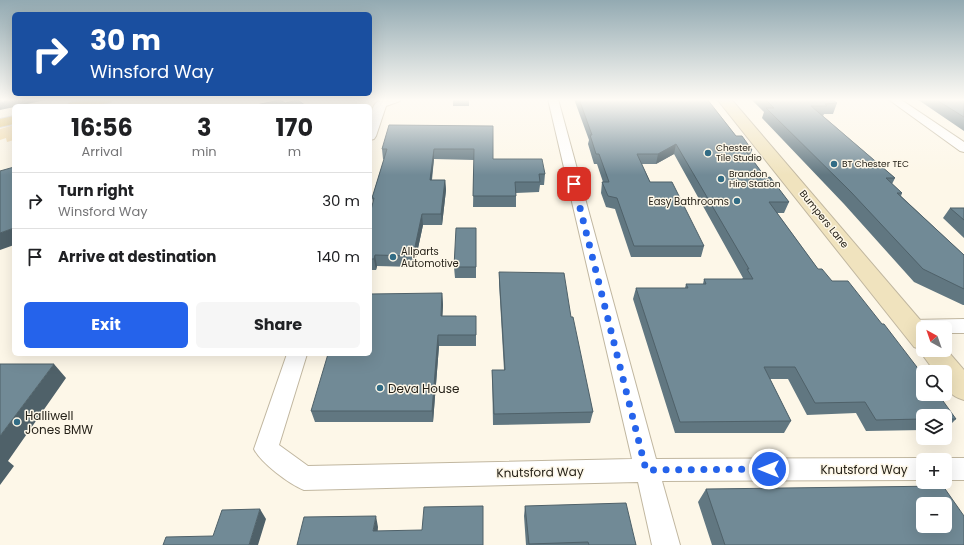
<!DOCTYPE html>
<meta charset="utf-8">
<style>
body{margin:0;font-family:Poppins,sans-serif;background:#f6f6f6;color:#202124;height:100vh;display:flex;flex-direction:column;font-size:15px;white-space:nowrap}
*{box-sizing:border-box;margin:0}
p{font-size:13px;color:#757577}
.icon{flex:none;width:22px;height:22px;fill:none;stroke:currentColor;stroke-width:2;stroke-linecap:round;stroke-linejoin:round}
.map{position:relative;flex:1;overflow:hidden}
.side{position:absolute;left:12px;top:104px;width:360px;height:252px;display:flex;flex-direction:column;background:#fff;border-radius:6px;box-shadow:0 4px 16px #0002}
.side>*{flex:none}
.guide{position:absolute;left:12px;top:12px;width:360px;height:84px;border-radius:6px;box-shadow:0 4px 16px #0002;background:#1a4fa0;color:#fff;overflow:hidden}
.needle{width:26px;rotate:320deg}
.tools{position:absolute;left:916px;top:321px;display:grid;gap:8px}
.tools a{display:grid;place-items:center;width:36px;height:36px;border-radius:6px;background:#fff;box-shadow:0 4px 16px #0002;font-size:20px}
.pin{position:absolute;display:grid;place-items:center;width:34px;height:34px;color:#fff;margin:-17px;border-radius:8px;box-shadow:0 2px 6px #0006}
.me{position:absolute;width:44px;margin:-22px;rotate:270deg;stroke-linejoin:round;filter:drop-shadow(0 0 3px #0008)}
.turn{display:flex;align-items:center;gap:14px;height:84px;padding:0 12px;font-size:18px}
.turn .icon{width:52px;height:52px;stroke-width:2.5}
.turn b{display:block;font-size:28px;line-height:34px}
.eta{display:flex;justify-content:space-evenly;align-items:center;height:68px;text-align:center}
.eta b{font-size:24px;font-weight:700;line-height:28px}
.cta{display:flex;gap:8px;margin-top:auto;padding:8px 12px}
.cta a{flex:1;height:46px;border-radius:6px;background:#2563eb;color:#fff;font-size:16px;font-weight:700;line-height:46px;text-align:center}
.cta a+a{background:#f6f6f6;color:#202124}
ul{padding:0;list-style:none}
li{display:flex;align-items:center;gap:12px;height:56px;padding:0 12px;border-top:1px solid #e0e0e0}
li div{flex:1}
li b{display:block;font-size:15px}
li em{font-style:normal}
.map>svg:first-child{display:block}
.green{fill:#f3ddae}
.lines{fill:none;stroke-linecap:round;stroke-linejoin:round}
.street-casing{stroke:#c1b7a0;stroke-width:2}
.secondary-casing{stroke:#c1b7a0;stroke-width:2}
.primary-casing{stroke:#d8d7d6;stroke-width:2}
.street{fill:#fff;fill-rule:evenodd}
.secondary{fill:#f0e3be;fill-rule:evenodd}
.primary{fill:#e2c77d;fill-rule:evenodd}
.wall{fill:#617781}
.shaded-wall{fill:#4f6169}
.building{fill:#718a96;stroke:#4f6169;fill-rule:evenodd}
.route{stroke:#2563eb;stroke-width:7;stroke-dasharray:0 12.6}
.poi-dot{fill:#326c85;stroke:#fdf7e8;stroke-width:1.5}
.labels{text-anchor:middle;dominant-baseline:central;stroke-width:3;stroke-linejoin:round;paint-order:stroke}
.far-poi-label{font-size:9px;fill:#262219;stroke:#fdf7e8;text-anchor:start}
.poi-label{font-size:10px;fill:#262219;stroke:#fdf7e8;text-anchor:end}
.street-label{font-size:10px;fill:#262219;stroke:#fdf7e8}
.near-poi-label{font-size:12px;fill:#262219;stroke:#fdf7e8;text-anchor:start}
.near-street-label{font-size:12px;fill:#262219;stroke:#fdf7e8}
</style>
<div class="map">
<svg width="964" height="545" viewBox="0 0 964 545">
<rect width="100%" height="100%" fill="#fdf7e8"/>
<!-- green -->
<path class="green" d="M14,125V140L7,142L6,138L0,140V129Z"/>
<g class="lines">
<defs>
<path id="street" d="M386,99H401L400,101L386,106L376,136L374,139L370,140C370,130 369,108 377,102C379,100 384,99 386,99Z
M548,99H558L656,459L923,458L929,460H923V480L662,481L680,545H652L638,482L304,490C289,484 261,463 254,449L287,354H307L279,445L308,466L632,459Z
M888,99H900L964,142V152L960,151Z
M964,319V333H945V328H923V334H912L905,332L902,327L905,322L912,320Z
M945,458H964V480H945V460H939Z"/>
<path id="secondary" d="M717,99H731L927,328H923V350H945V348L964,370V400C948,395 945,388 945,372H935L919,350L920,349L914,347Z"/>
<path id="primary" d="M89,99H113L111,102L93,106H67L69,103Z
M14,116V124L0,127V119Z"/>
</defs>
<!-- street casing -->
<use href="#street" class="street-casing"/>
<!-- secondary casing -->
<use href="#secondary" class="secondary-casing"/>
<!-- primary casing -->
<use href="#primary" class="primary-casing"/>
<!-- street -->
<use href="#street" class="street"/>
<!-- secondary -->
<use href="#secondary" class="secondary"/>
<!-- primary -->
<use href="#primary" class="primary"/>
</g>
<!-- wall -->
<path class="wall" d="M453,99H469V106H453Z
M574,99H707L736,136L752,150L750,156L766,178L789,202L784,213H777L818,269L832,281L956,419L945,430V416H923V430L866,431L856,413L807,415L788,379H770L791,421L784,433H675L633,299L636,288H685L686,284H703L704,279H742L743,278L674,154L656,164H642L650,182L704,246L701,257H631L615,209L606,207L601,193L602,182H603L597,164H594L588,144L589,140Z
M751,99H831L837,103L833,114H824L823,116L895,178L892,184L902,193L901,196L964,255V305H963L914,282L844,204L762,118L764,112Z
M917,99H964V131Z
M493,126V159L545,174L544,185H540L539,192L516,193V207H473L474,160L434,159L432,180H445L446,190L442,225H423L414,267L377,266L376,270H370V214L373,203L372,198L384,159H383L382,149Z
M950,208H964V238L943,218Z
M476,228V278H455L454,267Z
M499,272L571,317L593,412L590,423L493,425L492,370H504L499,283Z
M442,293L443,305L442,316H476V346H439L433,422H315L311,411Z
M706,489L964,545H712L698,502Z
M525,506L636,545H526L524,516Z"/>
<!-- shaded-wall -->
<path class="shaded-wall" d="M19,99H50L18,106H14V107L0,110V103Z
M676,144L674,154L656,164L658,154Z
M434,149V159L430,190V180Z
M445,180L446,190L442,225L441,214Z
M422,214L423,225L414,267L413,256Z
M14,228V245L0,250V233Z
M375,255L377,266L376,270L374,259Z
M442,293L443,305L442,328L441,316Z
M438,335L439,346L433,422L432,411Z
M54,364L66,378L8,461L14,466L0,485V436Z
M260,509L266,519L258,545H249Z
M376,516L378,527L377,541L373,531Z"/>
<!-- building -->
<path class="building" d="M0,99H19L0,103Z
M453,99H469V100H453Z
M579,99H707L736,136H742L752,150H745L766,178L770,177L789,202H769L818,269H822L832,281H848L882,324H884L923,375V394H938L956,419H945V416H923V419L876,420L865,402L815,403L795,367H764L791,421L680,422L636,288H688L686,284H706L704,279H753L747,269H749L676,144L658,154H637L650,182H672L704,246H634L617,198L608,196L602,182H609L599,154H596L590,135H592Z
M765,99H831L837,103L825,104L827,106H811L895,178H886L902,193H897L964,255V289L923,269L851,192L766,108H774Z
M935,99H964V117Z
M280,100L285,103L298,100L306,106H251Z
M389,125L493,126V159H542L545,174H539L540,182H515L516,196H473L474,149H434L430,180H445L441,214H422L413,256L375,255L374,259H370V214L374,198H372L387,149H382Z
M14,167V228L0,233V171Z
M950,208H964V220Z
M456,228H476V267H454Z
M499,272L564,273L571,317H573L593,412L494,414L492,370H505Z
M442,293L441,316H476V335H438L432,411H311L328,354H370V294Z
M0,364H54L0,436Z
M943,486L964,516V545H725L706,489ZM923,504H945V526H923Z
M626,503L636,545H589L588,542L529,544L525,506Z
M483,506V545H297L304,517L376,516L373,531L422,530L424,507Z
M260,509L249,545H163L166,537L213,536L222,510Z"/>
<!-- sky -->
<linearGradient id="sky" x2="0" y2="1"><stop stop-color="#93aab2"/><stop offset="0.57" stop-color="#fefbf5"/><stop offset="1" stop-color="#fefbf5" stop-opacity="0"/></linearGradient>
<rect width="964" height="175" fill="url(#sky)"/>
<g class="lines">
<!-- route -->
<path class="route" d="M574,184L646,470L769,469"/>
</g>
<!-- markers -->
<g class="poi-dot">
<circle cx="708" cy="153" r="4"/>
<circle cx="834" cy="164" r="4"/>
<circle cx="721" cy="179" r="4"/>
<circle cx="737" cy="201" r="4"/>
<circle cx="393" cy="257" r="4"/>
<circle cx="380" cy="388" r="4"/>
<circle cx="17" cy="422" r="4"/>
</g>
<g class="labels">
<!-- far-poi labels -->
<g class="far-poi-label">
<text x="716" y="148">Chester<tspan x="716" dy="10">Tile Studio</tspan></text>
<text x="842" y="164">BT Chester TEC</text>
<text x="729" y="174">Brandon<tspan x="729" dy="10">Hire Station</tspan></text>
</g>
<!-- poi labels -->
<g class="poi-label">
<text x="729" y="201">Easy Bathrooms</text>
<text x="401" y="251" text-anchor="start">Allparts<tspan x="401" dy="12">Automotive</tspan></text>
</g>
<!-- street labels -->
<g class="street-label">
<text transform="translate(824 219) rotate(51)">Bumpers Lane</text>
</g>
<!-- near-poi labels -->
<g class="near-poi-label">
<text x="388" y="388">Deva House</text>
<text x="25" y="415">Halliwell<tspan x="25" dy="14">Jones BMW</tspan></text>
</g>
<!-- near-street labels -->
<g class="near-street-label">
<text x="864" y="469">Knutsford Way</text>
<text transform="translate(540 472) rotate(-1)">Knutsford Way</text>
</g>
</g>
</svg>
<div class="tools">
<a><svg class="needle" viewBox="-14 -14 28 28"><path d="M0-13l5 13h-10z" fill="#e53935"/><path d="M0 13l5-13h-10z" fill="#757577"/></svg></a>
<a><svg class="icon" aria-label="search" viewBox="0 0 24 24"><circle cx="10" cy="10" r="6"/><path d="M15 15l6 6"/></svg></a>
<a><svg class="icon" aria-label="layers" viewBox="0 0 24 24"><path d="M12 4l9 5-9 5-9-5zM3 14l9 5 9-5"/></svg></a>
<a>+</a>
<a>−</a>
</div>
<div class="pin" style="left:574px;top:184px;background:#d93025"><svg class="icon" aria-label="arrive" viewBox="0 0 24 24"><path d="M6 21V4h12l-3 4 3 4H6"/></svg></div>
<svg class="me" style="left:769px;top:469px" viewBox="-20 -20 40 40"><circle r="17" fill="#2563eb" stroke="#fff" stroke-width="3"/><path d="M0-11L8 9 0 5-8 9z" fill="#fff"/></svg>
<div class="guide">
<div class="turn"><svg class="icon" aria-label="right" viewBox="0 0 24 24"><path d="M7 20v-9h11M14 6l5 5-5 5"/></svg><div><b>30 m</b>Winsford Way</div></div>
</div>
<section class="side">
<div class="eta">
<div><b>16:56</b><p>Arrival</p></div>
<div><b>3</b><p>min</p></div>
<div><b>170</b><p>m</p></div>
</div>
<ul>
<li><svg class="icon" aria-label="right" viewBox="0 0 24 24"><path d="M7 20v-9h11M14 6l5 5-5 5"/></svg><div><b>Turn right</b><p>Winsford Way</p></div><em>30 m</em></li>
<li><svg class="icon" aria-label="arrive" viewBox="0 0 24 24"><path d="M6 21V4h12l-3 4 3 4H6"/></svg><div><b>Arrive at destination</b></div><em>140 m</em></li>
</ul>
<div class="cta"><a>Exit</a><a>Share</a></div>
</section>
</div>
